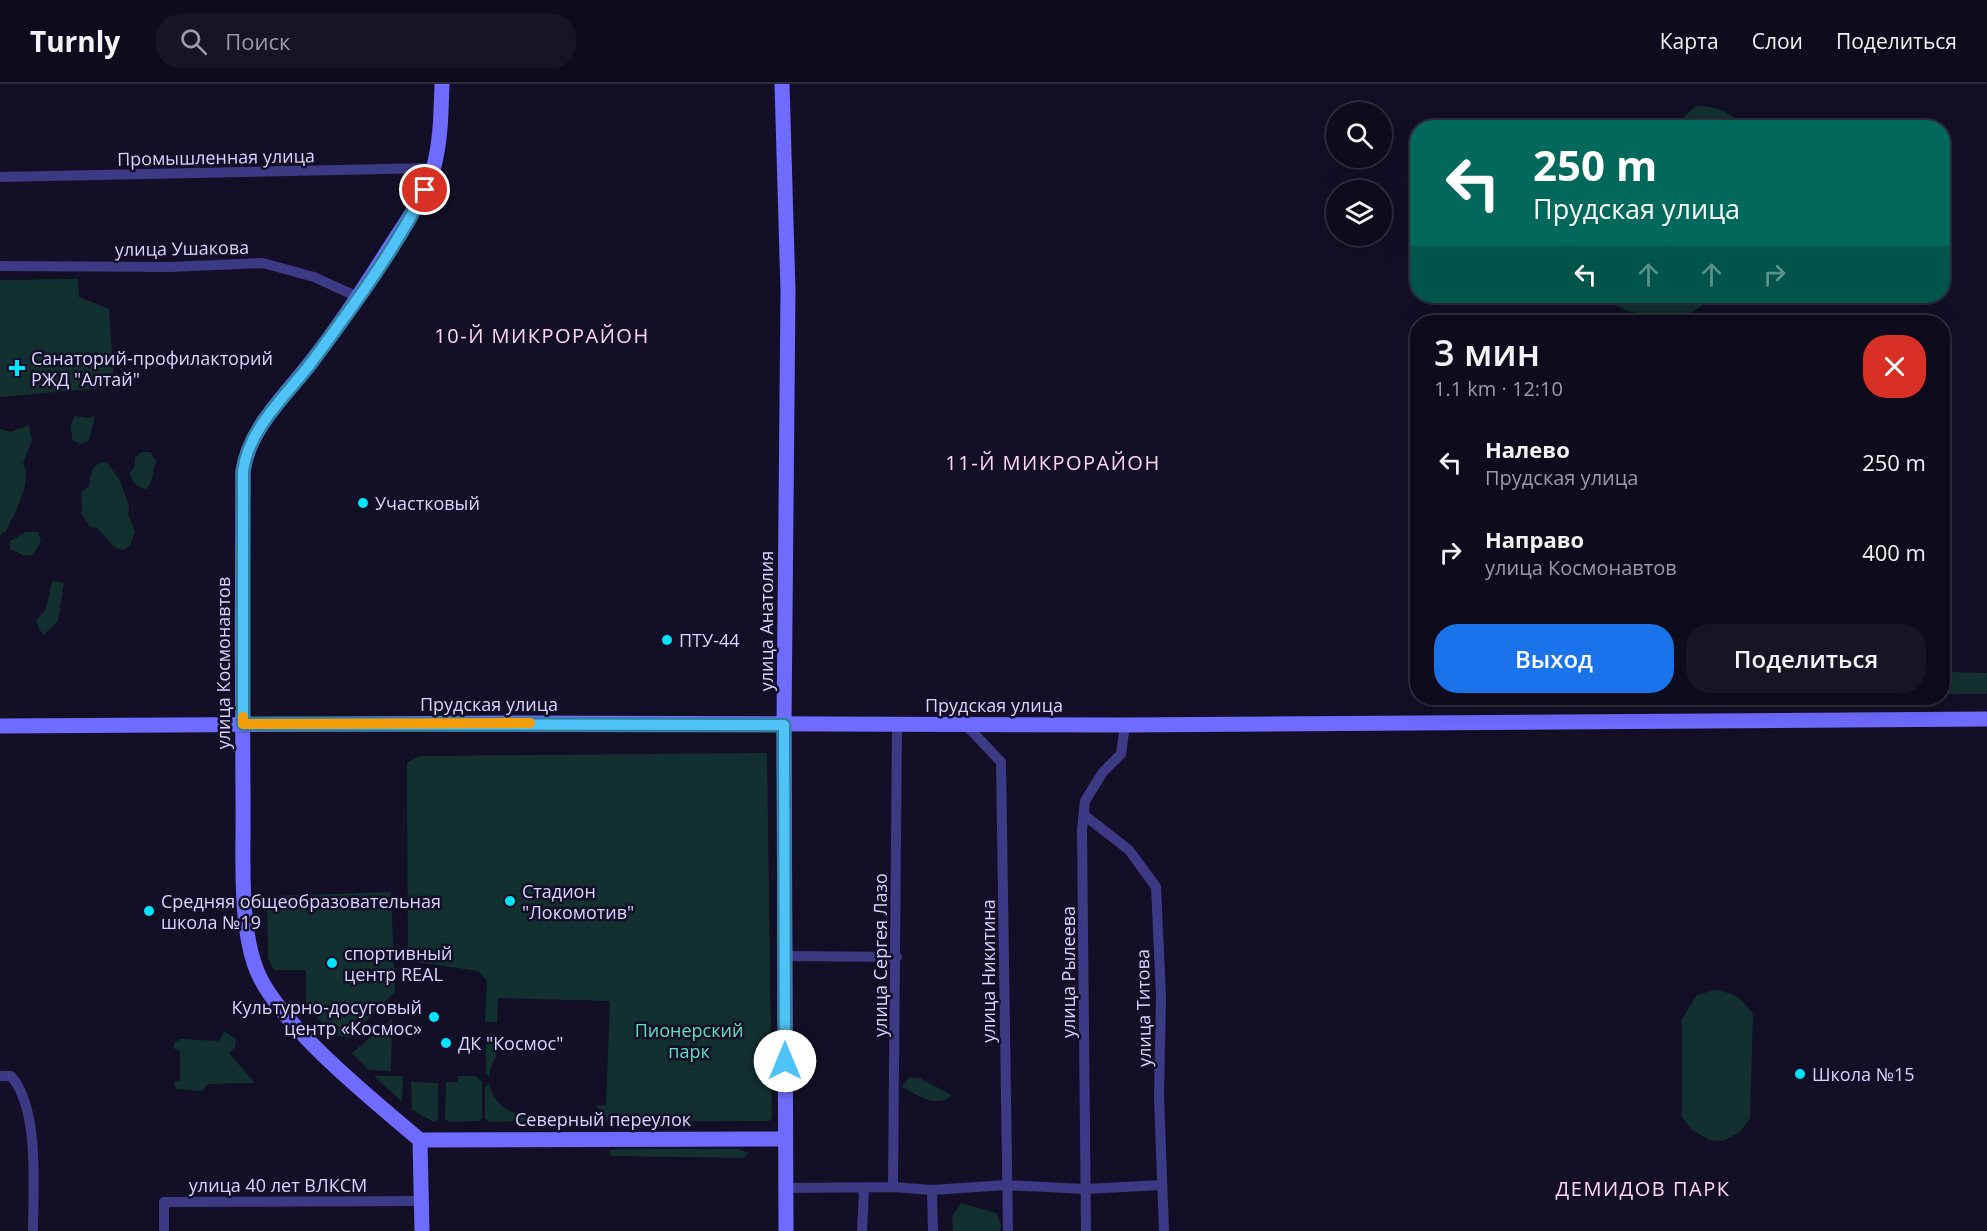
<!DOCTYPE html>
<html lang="ru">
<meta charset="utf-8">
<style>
body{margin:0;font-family:"Open Sans",sans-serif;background:#171425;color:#f1f3f6;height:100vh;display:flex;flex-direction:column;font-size:22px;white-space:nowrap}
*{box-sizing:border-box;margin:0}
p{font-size:20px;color:#9b9ba3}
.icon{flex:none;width:33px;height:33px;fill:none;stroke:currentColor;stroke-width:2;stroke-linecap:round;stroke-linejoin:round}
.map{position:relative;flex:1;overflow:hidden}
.panel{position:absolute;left:1410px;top:231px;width:540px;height:390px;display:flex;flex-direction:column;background:#0e0b1c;border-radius:24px;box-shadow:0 6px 24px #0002,0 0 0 2px #2e2b3b}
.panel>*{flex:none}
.hud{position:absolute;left:1410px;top:36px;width:540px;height:183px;border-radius:24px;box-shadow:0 6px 24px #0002,0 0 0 2px #2e2b3b;background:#00695c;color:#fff;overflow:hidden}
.buttons{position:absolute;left:1326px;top:18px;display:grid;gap:12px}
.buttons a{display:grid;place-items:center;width:66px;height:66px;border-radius:50%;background:#0e0b1c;box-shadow:0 6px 24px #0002,0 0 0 2px #2e2b3b;font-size:30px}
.pin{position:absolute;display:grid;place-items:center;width:51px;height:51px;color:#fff;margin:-26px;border:3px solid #fff;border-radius:50%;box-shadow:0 2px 6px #0007}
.me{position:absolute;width:66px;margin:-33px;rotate:0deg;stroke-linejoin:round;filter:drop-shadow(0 0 4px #0008)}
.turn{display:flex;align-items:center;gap:21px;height:126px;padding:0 24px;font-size:27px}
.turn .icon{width:78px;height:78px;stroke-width:2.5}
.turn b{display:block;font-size:42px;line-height:51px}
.lanes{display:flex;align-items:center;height:57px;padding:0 24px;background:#0003;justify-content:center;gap:30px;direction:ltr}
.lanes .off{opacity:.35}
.round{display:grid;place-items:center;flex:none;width:63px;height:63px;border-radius:24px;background:#171425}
.summary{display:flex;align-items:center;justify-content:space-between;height:102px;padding:0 24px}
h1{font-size:36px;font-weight:600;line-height:45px}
.primary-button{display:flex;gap:12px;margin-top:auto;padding:12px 24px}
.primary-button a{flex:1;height:69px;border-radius:24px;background:#1a73e8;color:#fff;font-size:24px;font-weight:600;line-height:69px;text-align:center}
.primary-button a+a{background:#171425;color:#f1f3f6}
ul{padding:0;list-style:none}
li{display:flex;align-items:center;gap:18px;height:90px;padding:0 24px}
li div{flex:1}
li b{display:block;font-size:22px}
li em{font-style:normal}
header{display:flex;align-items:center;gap:36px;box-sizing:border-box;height:84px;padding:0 30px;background:#0e0b1c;border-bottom:2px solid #2e2b3b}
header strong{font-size:28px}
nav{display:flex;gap:33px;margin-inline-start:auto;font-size:21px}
.search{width:420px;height:54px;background:#171425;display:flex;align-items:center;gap:15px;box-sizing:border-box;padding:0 21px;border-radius:24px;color:#9b9ba3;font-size:22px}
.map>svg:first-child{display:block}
.green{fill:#12302f}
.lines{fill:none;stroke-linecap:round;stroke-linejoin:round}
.street{stroke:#3d3a85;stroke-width:10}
.secondary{stroke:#6f6bff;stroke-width:15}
.route-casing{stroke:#337fa1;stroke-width:15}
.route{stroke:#4fc3f7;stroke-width:10}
.slow{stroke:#f59e0b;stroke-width:10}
.poi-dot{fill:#00e5ff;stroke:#130f26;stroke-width:2}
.labels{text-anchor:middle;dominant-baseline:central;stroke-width:5;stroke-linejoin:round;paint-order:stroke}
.street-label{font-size:18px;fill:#d9d4ff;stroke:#130f26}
.poi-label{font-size:18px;fill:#d9d4ff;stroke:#130f26;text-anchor:start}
.park-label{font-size:18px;fill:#5fe0c0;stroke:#130f26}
.neighbourhood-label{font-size:20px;letter-spacing:1.5px;fill:#ffd6f0;stroke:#130f26}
</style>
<header>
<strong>Turnly</strong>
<div class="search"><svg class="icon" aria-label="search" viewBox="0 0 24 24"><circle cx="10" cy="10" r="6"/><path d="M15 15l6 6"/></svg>Поиск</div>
<nav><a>Карта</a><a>Слои</a><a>Поделиться</a></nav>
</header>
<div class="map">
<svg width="1987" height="1147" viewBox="0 0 1987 1147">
<rect width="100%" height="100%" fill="#130f26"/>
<!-- green -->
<path class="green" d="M1696,22C1716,22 1730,27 1743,43H1680L1682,35Z
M78,195L79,213L109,225L114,303L0,313V196Z
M1605,212H1722C1710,213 1701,225 1689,229C1669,237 1617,231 1605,212Z
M1737,212H1780L1774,221L1757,219Z
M74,332L88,334L95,332L89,357L81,360L72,356L71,341Z
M29,341L32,356L23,379C33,398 15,428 6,447L0,451V345L11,348Z
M141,368H150L156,376L152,395L147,405C136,403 133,400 130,389L135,382V374Z
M107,378L120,397L129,422L128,431L135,447L130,462L123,466L114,463L97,444L90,443L81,429C84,421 80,415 82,407L89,403C91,388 91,379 107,378Z
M26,448H38L41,457L33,471L25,472L10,465V457Z
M52,497L64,499L58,537L43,552L36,537L46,525Z
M1943,588L1987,589V610H1943Z
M767,669L772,1034L769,1037L617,1038L607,1035L597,1022L606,1021L610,917L498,914L497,938H485L487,897L478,887L408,877L407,679L419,672Z
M391,808L395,908L349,954L338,952L306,924V886H274L268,874L267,812Z
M1715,906C1734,909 1742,914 1753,930L1750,1034L1740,1048L1723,1057L1709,1056L1692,1046L1682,1033V935L1697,911Z
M392,935L391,987L369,986L352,969Z
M224,947L236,955L235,964L229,969L255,999L208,1000L202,1007L176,1005L174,999L180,996V967L173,964L175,958L181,955L219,957Z
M486,950H495L496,973L491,982L489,993L486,989Z
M374,992H403L402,1018Z
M458,992H476L482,998V1034L479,1037L448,1038L445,1034L446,998H458Z
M909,993L919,994L952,1011C937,1026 916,1010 902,1003Z
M411,998L438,999V1036L434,1038L412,1026Z
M489,1000C494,1019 510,1033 530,1030V1037L488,1038L485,1034V1003Z
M619,1065H738L749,1069L743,1074L611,1072L609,1069L611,1066Z
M961,1119L996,1129L1001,1140L1000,1147H953L952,1133Z"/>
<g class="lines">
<!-- street -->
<path class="street" d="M0,93L433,84
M0,182L170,183L263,179L314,193L358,213
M966,641L1001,678L1008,1147
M1084,731L1129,766L1156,803L1161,912L1159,1013L1164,1147
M785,872L897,873
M0,992H11C40,1026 33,1103 33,1147
M893,1103L897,640
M786,1104L893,1103L932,1106L933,1147
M932,1106L1006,1101L1086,1105L1161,1101
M164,1147V1118L422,1117
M862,1147L864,1105
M1086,1147L1082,746L1085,717L1103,688L1121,670L1125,641"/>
<!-- secondary -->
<path class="secondary" d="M782,0L788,207L784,641L786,1147
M0,642L512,639L1125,641L1987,635
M420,1056L785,1055
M422,1147L420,1056C374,1017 279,941 257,887C238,841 244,765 243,715C242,606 242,496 243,387C249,346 282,315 307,283C337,246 363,206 388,166C405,139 425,113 434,82C441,55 441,27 442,0"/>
</g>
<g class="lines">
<defs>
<path id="route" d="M425,106C394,167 351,225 311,279C285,313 249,344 243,387V640L784,641L785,977"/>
</defs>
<!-- route casing -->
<use href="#route" class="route-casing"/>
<!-- route -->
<use href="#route" class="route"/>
<!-- slow -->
<path class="slow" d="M243,633V640L530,639"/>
</g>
<!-- markers -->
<g class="poi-dot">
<path d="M14 275h6v6h6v6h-6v6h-6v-6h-6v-6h6z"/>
<circle cx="363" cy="419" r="6"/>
<circle cx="667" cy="556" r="6"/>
<circle cx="510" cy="817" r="6"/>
<circle cx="149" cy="827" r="6"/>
<circle cx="332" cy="879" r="6"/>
<circle cx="434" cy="933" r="6"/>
<circle cx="446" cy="959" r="6"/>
<circle cx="1800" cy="990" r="6"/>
</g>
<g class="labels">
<!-- street labels -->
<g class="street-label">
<text transform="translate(216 73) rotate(-1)">Промышленная улица</text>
<text transform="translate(182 164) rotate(-1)">улица Ушакова</text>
<text transform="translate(766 537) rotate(-90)">улица Анатолия</text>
<text transform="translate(223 579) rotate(-90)">улица Космонавтов</text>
<text x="489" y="620">Прудская улица</text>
<text x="994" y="621">Прудская улица</text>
<text transform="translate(880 871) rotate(-90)">улица Сергея Лазо</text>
<text transform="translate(988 887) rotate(-90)">улица Никитина</text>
<text transform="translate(1068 888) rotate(-90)">улица Рылеева</text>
<text transform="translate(1143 924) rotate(-91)">улица Титова</text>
<text x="603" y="1035">Северный переулок</text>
<text x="278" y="1101">улица 40 лет ВЛКСМ</text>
</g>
<!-- poi labels -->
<g class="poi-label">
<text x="31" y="274">Санаторий-профилакторий<tspan x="31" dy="21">РЖД "Алтай"</tspan></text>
<text x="375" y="419">Участковый</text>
<text x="679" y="556">ПТУ-44</text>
<text x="522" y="807">Стадион<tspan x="522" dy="21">"Локомотив"</tspan></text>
<text x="161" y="817">Средняя общеобразовательная<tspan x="161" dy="21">школа №19</tspan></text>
<text x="344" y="869">спортивный<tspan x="344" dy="21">центр REAL</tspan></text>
<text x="422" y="923" text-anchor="end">Культурно-досуговый<tspan x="422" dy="21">центр «Космос»</tspan></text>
<text x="458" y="959">ДК "Космос"</text>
<text x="1812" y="990">Школа №15</text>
</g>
<!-- park labels -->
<g class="park-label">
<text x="689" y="946">Пионерский<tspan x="689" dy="21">парк</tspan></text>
</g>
<!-- neighbourhood labels -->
<g class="neighbourhood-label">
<text x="542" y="251">10-Й МИКРОРАЙОН</text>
<text x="1053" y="378">11-Й МИКРОРАЙОН</text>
<text x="1643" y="1104">ДЕМИДОВ ПАРК</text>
</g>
</g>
</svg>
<div class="buttons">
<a><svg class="icon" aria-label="search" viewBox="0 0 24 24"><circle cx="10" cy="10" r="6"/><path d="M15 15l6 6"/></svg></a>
<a><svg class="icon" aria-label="layers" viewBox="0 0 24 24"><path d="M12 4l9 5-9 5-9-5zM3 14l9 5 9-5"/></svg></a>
</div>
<div class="pin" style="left:425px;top:106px;background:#d93025"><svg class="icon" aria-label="arrive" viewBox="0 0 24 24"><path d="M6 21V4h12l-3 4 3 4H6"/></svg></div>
<svg class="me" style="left:785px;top:977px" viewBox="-20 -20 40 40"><circle r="19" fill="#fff"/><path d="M0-13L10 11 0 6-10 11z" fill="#4fc3f7"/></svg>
<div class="hud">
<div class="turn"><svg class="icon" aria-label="left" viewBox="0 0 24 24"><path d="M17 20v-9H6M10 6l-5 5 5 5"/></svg><div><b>250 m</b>Прудская улица</div></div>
<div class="lanes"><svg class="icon" aria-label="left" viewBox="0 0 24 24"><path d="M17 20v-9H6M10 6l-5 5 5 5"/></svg><svg class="icon off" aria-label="ahead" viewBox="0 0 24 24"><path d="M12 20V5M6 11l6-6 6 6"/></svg><svg class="icon off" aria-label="ahead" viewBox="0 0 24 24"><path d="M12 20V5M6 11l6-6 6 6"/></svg><svg class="icon off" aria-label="right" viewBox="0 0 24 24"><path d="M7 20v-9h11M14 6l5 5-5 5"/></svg></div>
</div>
<section class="panel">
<div class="summary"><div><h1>3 мин</h1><p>1.1 km · 12:10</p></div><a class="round" style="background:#d93025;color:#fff"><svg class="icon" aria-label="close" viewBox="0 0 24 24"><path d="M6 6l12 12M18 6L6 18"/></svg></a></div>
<ul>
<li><svg class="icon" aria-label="left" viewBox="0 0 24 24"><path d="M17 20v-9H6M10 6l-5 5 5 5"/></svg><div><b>Налево</b><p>Прудская улица</p></div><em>250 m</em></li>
<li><svg class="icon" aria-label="right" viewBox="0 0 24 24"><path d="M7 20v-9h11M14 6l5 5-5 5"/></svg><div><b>Направо</b><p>улица Космонавтов</p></div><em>400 m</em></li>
</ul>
<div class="primary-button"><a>Выход</a><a>Поделиться</a></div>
</section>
</div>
